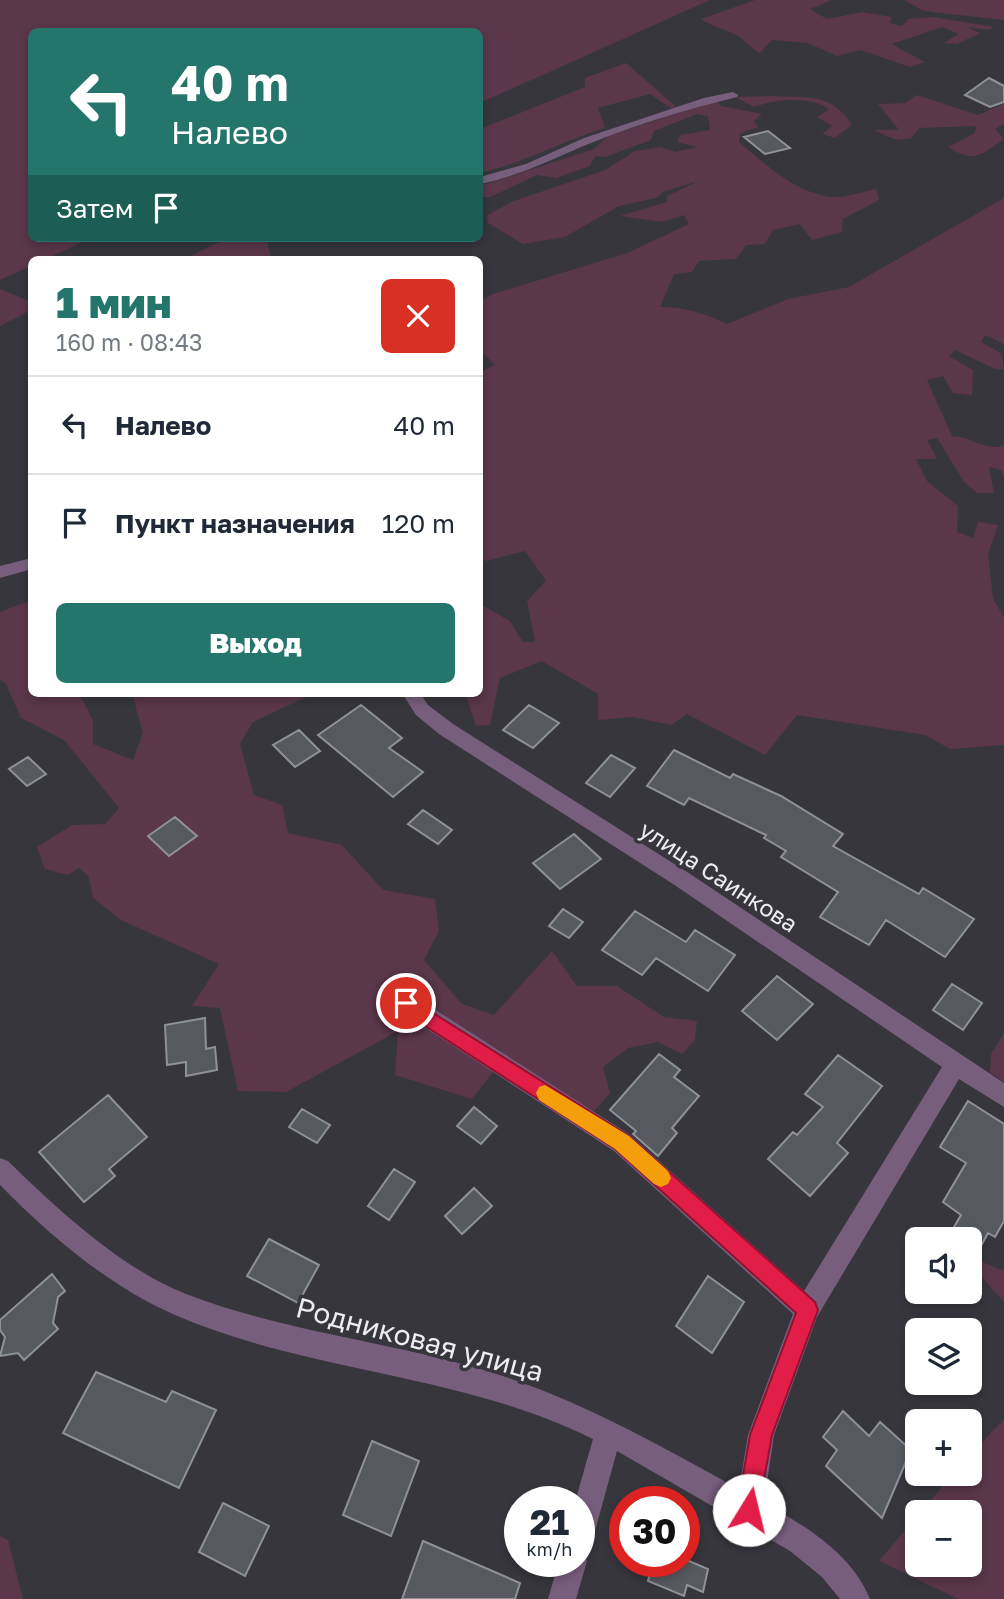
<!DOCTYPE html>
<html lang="ru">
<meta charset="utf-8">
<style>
body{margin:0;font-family:"Golos Text",sans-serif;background:#f6f6f7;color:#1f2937;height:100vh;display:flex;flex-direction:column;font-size:26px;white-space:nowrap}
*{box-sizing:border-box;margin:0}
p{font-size:23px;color:#747a83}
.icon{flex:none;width:38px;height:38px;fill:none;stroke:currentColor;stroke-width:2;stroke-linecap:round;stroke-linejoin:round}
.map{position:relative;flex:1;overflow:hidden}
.side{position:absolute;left:28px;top:256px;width:455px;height:441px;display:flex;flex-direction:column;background:#fff;border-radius:10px;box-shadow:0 4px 10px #0003}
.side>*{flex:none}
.banner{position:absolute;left:28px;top:28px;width:455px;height:214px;border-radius:10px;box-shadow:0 4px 10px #0003;background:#24766c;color:#fff;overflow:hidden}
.tools{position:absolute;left:905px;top:1227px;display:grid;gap:14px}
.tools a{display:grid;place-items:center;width:77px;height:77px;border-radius:10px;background:#fff;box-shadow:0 4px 10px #0003;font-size:35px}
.speed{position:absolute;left:504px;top:1486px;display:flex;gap:14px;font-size:35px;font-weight:700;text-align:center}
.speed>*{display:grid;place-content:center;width:91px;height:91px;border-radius:50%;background:#fff;box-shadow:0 4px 10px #0003;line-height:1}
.speed small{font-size:18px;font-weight:400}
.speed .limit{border:10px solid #d22;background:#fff;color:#111}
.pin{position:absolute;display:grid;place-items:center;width:60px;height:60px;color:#fff;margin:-30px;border:4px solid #fff;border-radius:50%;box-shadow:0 2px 7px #0007}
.me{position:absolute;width:77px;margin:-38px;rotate:9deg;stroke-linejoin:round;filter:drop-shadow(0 0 5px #0008)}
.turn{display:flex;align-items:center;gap:24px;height:147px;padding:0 28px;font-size:32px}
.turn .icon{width:91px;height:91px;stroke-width:2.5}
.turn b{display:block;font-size:49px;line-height:60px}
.then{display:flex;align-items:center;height:66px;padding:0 28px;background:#0003;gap:14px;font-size:26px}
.round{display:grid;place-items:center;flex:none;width:74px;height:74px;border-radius:10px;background:#f6f6f7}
.summary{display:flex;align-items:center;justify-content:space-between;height:119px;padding:0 28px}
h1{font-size:42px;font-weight:800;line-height:52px;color:#24766c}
.primary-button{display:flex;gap:14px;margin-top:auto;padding:14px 28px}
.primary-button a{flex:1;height:80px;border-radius:10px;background:#24766c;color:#fff;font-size:28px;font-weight:800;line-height:80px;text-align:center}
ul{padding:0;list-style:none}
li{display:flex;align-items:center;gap:21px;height:98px;padding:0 28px;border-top:2px solid #e0e1e3}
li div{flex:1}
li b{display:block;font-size:26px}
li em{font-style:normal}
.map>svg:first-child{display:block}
.green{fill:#5a374a}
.building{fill:#575960;stroke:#8f9199;stroke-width:2}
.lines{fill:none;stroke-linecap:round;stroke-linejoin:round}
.minor{fill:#785e7d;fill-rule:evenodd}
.route{fill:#e11d48;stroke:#92132f;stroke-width:2}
.slow{fill:#f59e0b}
.labels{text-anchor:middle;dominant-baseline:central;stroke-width:7;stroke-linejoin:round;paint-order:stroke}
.street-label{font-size:23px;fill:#edecf0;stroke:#37363d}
.near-street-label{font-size:28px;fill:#edecf0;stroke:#37363d}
</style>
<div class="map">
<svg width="1004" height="1599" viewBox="0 0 1004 1599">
<rect width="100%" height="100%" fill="#37363d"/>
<!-- green -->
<path class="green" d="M0,0H710L480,103V32H32V238H91L46,259H32L31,266L0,280Z
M755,0H832L810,9L827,19L862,12L892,17L890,23L902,26L908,19L932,17L994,27L989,30L967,27L980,33L957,44L943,43L959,34L942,27L892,44L925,62L910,67L861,50L837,56L808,43L772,40L760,53C750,48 747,41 738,36C726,29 713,27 701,19Z
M904,0H1004V20L924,11Z
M626,63L681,111L715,100L721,106L762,114L754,121L758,127L740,134L739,142C765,164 797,194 833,197C846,198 862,192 876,189L879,200L843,219L842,232L812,240L800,224L773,230L765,244L746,245L736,259L699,261L692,272L674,274L660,307C685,307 704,313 727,324L788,299L849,287L1004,198V344L985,335L981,342L1001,353L1004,369H995L955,350L949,356L973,370L972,395L953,393L943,376L927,380L952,436C970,436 984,451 1004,446V477L1001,470L989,467L994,493H977L964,482L937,438L927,440L937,459H916L927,481L958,506L957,532L973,538L978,522L998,525L988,554L993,598L1004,618V745L950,749L925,735L797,715L765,755L687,714L671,725L633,717L598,720V694L542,661L500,678L490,725L476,726L465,693H480V604L510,621L523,642H535L527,601L546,581L525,551L486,561L480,557V537L483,532L480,524V372L495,365L480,350V301L493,294L627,253L689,224L684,215L663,222L620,216L667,202V196L698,181L663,192L656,198L619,206L565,237L523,244L488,223L487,215L514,201L605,170L635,151L660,147L675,152L697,147L677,142L680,135L710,130L708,116L697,114L654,131L651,140L605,157L595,156L590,166L556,178L537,175L490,197H480V186L594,149L608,136L678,113L650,94L598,108L605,128C562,141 524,163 480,173V129L585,87V78Z
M917,95L978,115L1004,104V124L995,129L1004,139C981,155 974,164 948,147L975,133L976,126L919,128L912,138L897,140L873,130H899L878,104L905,103Z
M771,96C807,98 831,92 852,125L835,138L822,134L832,126L817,117L829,109C809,96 776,99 754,107L735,97Z
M227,238L267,241L271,259H185Z
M0,289L31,302V310L0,326Z
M31,600L32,693H79L93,720V744L133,760L143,733L132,693H315L253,722L240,744L254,795L282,805L288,833L342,845L383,890L435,899L439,931L424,960L462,1004L494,1015L552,951L577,986H617L664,1017L697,1021L695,1040L682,1054L658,1042L628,1048L603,1067L610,1093L594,1111L503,1059L472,1099L395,1075L398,1031L286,1092L238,1091L220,1008L192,1006L219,964L121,920L93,898L89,877L79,868L67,875L45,869L37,847L72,825L105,824L119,808L64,740L21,718L6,684L0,679V612Z
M1004,1033V1082L990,1072L991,1054Z
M970,1257L1004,1271V1302L970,1264Z
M1004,1419V1599H958L879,1561L917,1516V1564H970V1512H921L953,1474H970V1455Z
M0,1536L8,1540L23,1599H0Z"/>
<!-- building -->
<path class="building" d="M989,78L1004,86V102L990,107L965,95Z
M768,131L790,148L765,154L744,137Z
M361,705L402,738L389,748L423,772L393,797L318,735Z
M529,705L559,723L533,748L503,730Z
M299,730L320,751L295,767L273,745Z
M674,750L730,778L733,774L781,796L843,834L833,846L919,894L923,888L974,919L945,957L886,920L869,945L820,917L838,892L781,857L786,851L764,838L766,835L689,798L684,805L647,786Z
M611,755L635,768L610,797L586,783Z
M28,757L46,774L27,786L9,769Z
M423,810L452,830L438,844L408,824Z
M175,817L197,836L169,856L148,836Z
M574,834L601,859L560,889L533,863Z
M563,909L583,922L569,938L549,926Z
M635,911L686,942L695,930L735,955L708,991L656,958L642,975L602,950Z
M777,976L813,1004L777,1040L742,1011Z
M952,984L982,1003L963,1030L933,1010Z
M205,1018L206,1049L215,1047L217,1070L186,1076V1062L167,1065L165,1025Z
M659,1054L680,1070L674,1077L699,1096L672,1128L677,1133L658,1156L633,1134L636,1131L610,1110Z
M838,1055L882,1086L837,1143L848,1153L810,1196L768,1159L793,1132L797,1135L823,1107L805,1094Z
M108,1095L147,1137L109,1169L115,1176L84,1202L39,1152Z
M968,1101L1004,1124V1221L995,1237L988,1233L970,1266V1239H947L961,1215L943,1202L966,1163L940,1147Z
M474,1107L497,1126L481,1144L457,1126Z
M302,1109L330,1125L317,1143L289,1127Z
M394,1169L415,1182L389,1220L368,1206Z
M474,1188L492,1206L462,1234L445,1216Z
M269,1239L319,1265L298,1303L247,1276Z
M52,1274L65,1291L58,1297L53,1323L58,1329L24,1360L18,1353L0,1356L5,1337L0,1330V1320Z
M708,1276L744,1302L712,1353L676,1326Z
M96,1372L166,1402L172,1391L216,1410L179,1488L63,1433Z
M843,1411L869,1436L880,1422L911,1450L882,1518L826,1466L837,1450L823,1437Z
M372,1441L419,1461L391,1536L343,1515Z
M223,1503L269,1526L245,1576L199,1552Z
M423,1541L520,1583L515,1599H402Z
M653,1561H689L708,1569L703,1592L687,1585L684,1596L648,1581Z"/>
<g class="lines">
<!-- minor -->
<path class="minor" d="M733,92L738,95L737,97C688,109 638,124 591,143C554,158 520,176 480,184V177L526,164L584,138L704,98Z
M32,558V569L0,578V566Z
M402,693H420L428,705L453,724L687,872L1004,1083V1107L959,1079L817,1317L774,1435L764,1503C806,1526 851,1553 870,1599H840L822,1577L790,1551L617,1451L593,1538L589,1548L582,1551L587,1561L576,1599H548L559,1561H579V1502H575L593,1439C461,1373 309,1373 175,1315C109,1286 50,1236 0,1185V1158L8,1161C57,1209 122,1269 186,1294C287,1333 397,1342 500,1375C585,1403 661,1446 739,1489L748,1435L793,1314L614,1151L398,1010L395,1003L398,996L406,993L414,996L630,1135L804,1291L942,1067L673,884L439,734L416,715Z"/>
</g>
<!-- route -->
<path class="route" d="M406,996L629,1136L815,1302L818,1310L772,1435L757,1518L749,1521L741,1518L737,1510L750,1435L796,1313L615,1149L399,1009L397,1003L399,998Z"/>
<!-- slow -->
<path class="slow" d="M545,1085L629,1136L668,1171L671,1178L668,1184L661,1187L654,1184L615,1149L539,1100L536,1093L539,1087Z"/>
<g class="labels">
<!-- street labels -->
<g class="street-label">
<text transform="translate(719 876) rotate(33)">улица Саинкова</text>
</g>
<!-- near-street labels -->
<g class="near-street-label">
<text transform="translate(420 1339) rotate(15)">Родниковая улица</text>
</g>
</g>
</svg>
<div class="tools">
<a><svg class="icon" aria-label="sound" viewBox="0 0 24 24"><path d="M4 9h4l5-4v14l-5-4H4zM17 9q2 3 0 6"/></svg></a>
<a><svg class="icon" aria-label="layers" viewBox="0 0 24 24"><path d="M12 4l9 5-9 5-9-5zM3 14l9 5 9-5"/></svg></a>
<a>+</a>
<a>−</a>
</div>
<div class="speed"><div>21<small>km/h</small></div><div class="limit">30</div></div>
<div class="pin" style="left:406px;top:1003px;background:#d93025"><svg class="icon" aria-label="arrive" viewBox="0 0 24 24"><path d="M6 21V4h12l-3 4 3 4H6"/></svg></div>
<svg class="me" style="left:749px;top:1510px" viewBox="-20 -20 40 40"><circle r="19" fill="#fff"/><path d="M0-13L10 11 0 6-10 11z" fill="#e11d48"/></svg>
<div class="banner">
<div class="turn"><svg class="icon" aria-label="left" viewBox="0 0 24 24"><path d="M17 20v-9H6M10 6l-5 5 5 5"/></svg><div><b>40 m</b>Налево</div></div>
<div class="then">Затем<svg class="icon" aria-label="arrive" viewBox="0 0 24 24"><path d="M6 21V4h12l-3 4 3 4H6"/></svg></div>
</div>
<section class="side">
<div class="summary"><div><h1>1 мин</h1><p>160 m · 08:43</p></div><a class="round" style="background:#d93025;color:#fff"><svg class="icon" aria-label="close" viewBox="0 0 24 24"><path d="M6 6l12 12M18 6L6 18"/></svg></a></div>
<ul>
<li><svg class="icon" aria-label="left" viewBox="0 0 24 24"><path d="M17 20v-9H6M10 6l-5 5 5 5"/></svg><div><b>Налево</b></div><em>40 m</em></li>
<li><svg class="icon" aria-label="arrive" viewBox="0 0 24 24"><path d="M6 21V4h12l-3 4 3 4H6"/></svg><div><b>Пункт назначения</b></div><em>120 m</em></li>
</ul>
<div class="primary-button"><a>Выход</a></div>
</section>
</div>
